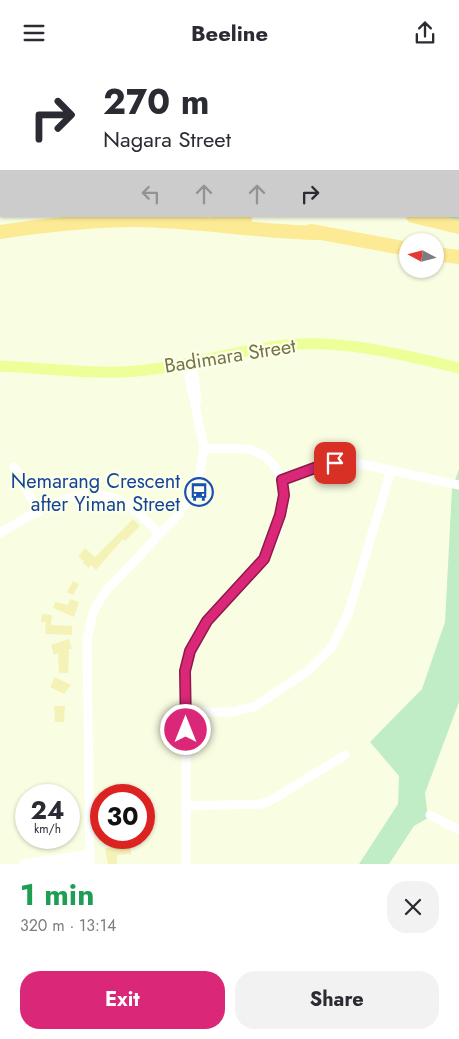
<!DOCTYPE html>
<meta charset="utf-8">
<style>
body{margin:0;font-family:Jost,sans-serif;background:#f2f2f3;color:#2b2b33;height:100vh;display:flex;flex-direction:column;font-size:19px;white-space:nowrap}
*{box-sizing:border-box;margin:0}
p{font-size:16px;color:#7c7c81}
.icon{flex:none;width:28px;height:28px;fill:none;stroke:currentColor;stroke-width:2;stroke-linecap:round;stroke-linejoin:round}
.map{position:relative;height:799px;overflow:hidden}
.sheet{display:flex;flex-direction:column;background:#fff;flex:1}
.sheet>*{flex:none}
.banner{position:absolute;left:0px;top:0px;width:460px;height:152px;box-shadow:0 1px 4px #0004;background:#fff;color:#2b2b33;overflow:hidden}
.needle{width:32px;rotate:277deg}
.buttons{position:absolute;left:399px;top:168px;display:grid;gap:10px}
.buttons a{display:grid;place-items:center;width:45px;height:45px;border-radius:50%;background:#fff;box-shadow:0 1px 4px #0004;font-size:25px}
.speed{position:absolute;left:15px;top:719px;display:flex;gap:10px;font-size:25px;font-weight:700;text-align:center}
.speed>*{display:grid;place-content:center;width:65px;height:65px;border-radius:50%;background:#fff;box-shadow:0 1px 4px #0004;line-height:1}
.speed small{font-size:12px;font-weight:400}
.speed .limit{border:8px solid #d22;background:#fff;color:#111}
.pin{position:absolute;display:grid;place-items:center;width:42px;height:42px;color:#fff;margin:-21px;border-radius:10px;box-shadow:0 2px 8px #0006}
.me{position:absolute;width:55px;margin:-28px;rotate:0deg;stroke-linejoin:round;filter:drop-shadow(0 0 4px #0008)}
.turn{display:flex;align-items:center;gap:18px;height:105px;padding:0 20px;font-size:22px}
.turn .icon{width:65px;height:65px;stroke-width:2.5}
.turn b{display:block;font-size:35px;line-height:42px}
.lanes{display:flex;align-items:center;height:48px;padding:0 20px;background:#0003;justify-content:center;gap:25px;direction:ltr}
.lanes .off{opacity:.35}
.round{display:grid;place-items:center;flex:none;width:52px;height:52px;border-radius:20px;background:#f2f2f3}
.head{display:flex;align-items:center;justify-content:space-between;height:85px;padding:0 20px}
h1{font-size:30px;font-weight:700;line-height:38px;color:#1e9e55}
.primary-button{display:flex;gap:10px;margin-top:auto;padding:10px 20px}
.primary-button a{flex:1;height:58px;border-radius:20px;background:#db2777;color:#fff;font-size:20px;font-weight:700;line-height:58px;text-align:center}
.primary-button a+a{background:#f2f2f3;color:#2b2b33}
header{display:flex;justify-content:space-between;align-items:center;height:65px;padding:0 20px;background:#fff;font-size:22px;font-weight:700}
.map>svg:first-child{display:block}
.green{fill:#c0ecc6}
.building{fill:#f5f2b8}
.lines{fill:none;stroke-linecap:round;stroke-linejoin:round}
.minor{stroke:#fff;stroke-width:9}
.major{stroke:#ecff98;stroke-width:11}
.highway{stroke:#fdea94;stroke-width:14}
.route-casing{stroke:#8e194d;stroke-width:12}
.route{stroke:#db2777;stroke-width:9}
.labels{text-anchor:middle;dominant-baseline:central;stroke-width:4.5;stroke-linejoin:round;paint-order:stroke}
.street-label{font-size:20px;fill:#777346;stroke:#fcffea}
.transit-label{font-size:20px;fill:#164399;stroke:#fcffea;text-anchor:end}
</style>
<header><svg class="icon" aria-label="menu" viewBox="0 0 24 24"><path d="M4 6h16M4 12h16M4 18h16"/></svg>Beeline<svg class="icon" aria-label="share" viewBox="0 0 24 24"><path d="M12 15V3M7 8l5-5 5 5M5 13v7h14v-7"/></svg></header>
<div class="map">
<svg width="459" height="799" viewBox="0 0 459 799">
<rect width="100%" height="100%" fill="#f9fee2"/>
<!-- green -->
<path class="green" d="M0,0H459V160L420,151H459V1H1V62Z
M459,404V637L425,728L428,753L414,761L389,799H359L398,739L399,711L370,677L422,624L445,557L452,424Z"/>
<!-- building -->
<path class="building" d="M133,454L140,461L125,476L123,474L96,505L91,500L89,503L83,498L84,496L78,492L85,483L95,492Z
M73,516L79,519L73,530L67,527Z
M70,534L79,537L74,552L53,543L55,537L68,540Z
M42,549L52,550L51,560L72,561V570L45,569L46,557H41Z
M69,574L72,584H69L68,608H59L58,588L54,590L51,580Z
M55,612L71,620L64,629L50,622Z
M54,641H65L64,657H55Z
M131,782V789L117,790V799H108L105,783Z"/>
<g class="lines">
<!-- minor -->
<path class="minor" d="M192,296L197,335
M14,402L39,447
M282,415C307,405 329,397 357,398L459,420
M0,468C39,446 84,412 128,440C140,448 150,460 160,469
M185,647H231L254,642L308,606L331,583L348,549L391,405
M186,741L261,739L270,736L345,690
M430,750L459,765
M65,798L90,796
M24,799L90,789
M90,799L87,575L93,547L105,527L178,450L192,429L200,407L204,383L186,297
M186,799V600C190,585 196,572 205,559C221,537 244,521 260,500C282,469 301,404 254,386C239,381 220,385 204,383"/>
<!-- major -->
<path class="major" d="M0,301C45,303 92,310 137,306C187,302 236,285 286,280C343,274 404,290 459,303"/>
<!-- highway -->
<path class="highway" d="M0,70H1
M0,98H1
M0,133H1
M219,151L245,155
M413,151L459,162
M311,166L408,184
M0,167C46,160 91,155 137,155C198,156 259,167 320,168
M435,189L459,192"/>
</g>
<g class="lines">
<defs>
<path id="route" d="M186,665L185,606L190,586L207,556L264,494L280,450L284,430L282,415L320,401L335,398"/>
</defs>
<!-- route casing -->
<use href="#route" class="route-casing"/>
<!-- route -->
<use href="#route" class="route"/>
</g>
<!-- icons -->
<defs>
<symbol id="bus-ring" viewBox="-11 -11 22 22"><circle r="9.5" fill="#fcffea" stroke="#1a4fb4" stroke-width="1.5"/><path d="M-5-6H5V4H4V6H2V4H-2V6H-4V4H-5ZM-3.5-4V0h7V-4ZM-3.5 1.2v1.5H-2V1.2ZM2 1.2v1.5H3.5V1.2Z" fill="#1a4fb4"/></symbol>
</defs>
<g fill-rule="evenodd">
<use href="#bus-ring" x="183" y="411" width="32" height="32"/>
</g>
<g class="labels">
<!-- street labels -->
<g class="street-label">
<text transform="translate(230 291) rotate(-9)">Badimara Street</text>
</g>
<!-- transit labels -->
<g class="transit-label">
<text x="180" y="416">Nemarang Crescent<tspan x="180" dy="23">after Yiman Street</tspan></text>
</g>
</g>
</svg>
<div class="buttons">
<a><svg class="needle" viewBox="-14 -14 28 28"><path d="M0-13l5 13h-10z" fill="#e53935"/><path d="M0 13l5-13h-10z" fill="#7c7c81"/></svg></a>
</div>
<div class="speed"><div>24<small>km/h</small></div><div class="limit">30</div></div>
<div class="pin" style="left:335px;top:398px;background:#d93025"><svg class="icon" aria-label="arrive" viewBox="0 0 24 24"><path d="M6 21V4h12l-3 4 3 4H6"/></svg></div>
<svg class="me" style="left:186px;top:665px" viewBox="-20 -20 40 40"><circle r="17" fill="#db2777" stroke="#fff" stroke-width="3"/><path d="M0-11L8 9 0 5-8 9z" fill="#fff"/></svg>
<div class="banner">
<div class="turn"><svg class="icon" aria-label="right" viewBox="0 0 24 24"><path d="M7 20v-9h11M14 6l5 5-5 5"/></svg><div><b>270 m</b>Nagara Street</div></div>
<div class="lanes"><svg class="icon off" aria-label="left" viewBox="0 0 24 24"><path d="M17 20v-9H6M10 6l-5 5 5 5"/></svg><svg class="icon off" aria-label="ahead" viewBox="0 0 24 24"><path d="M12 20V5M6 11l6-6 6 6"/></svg><svg class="icon off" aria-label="ahead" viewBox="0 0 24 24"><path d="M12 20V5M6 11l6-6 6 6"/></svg><svg class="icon" aria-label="right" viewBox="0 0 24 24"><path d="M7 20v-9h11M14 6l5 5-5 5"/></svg></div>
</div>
</div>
<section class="sheet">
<div class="head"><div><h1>1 min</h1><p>320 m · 13:14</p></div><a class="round"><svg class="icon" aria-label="close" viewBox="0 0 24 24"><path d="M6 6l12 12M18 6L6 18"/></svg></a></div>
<div class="primary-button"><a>Exit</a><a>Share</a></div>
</section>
